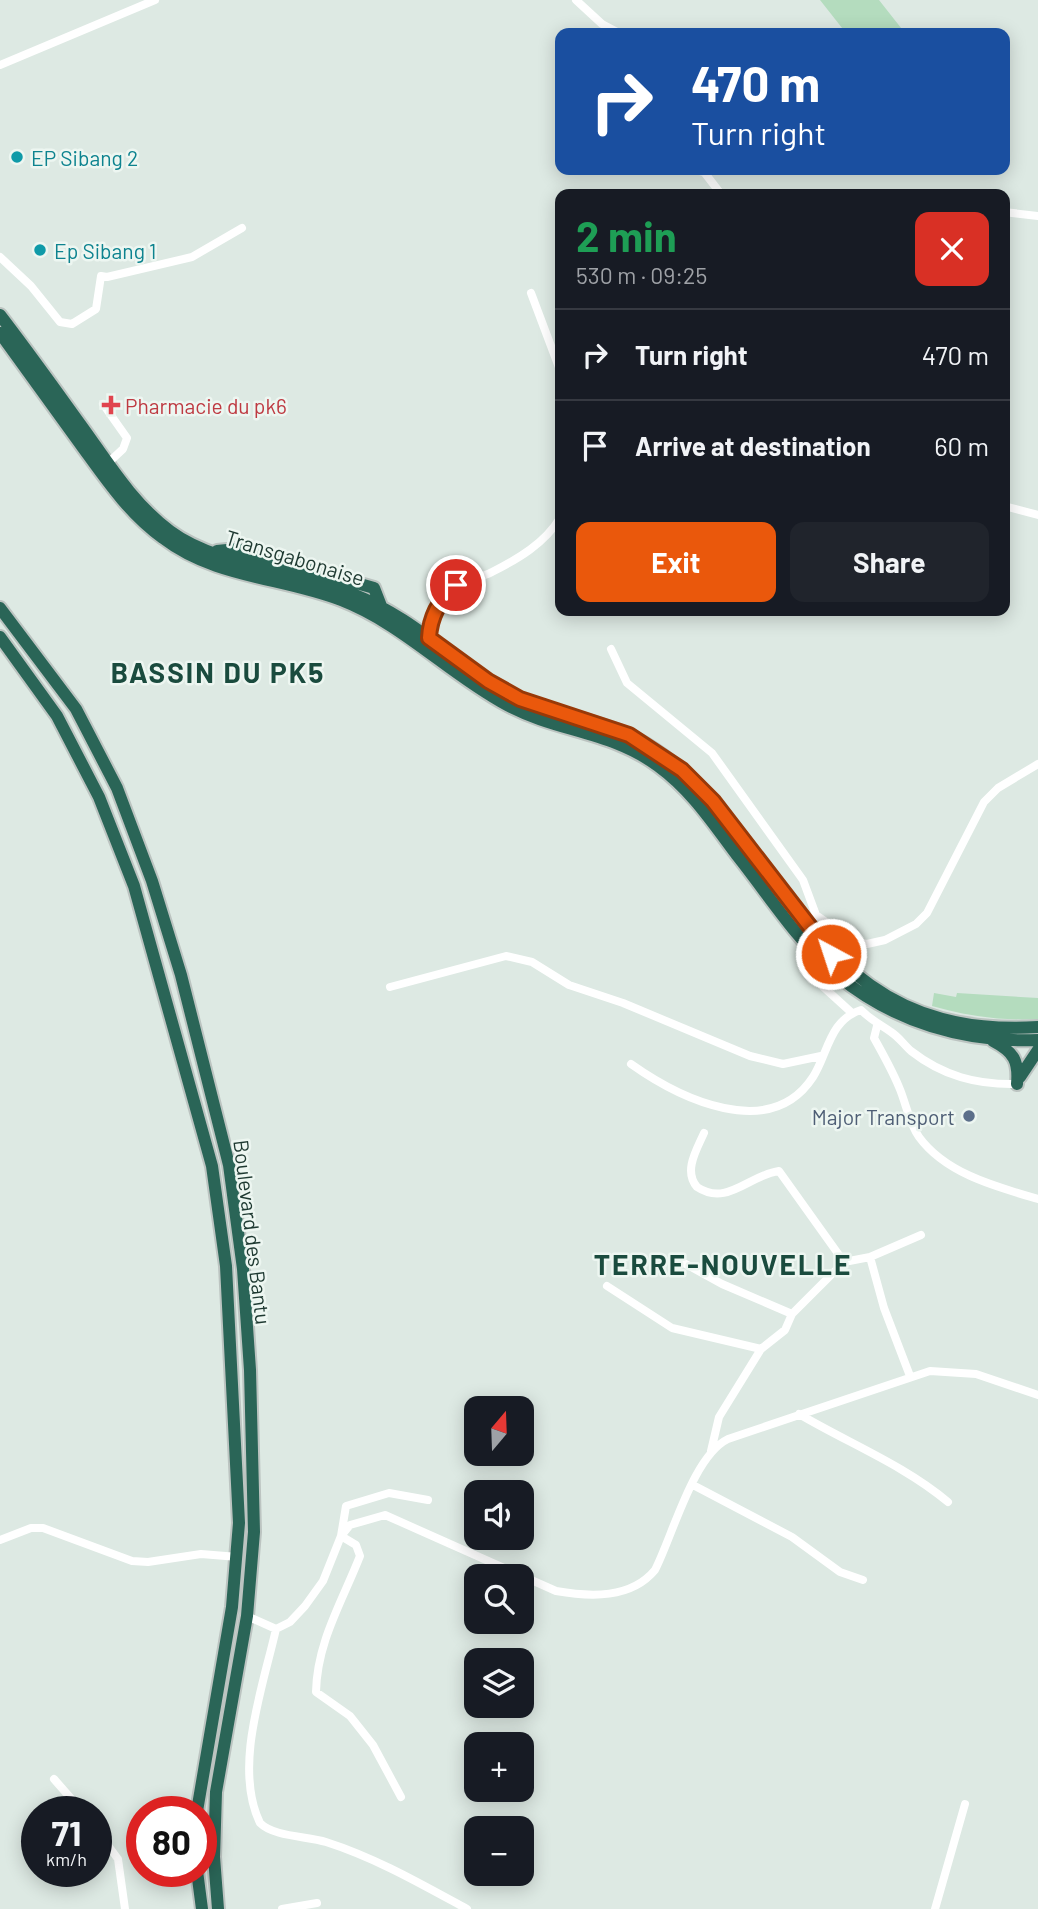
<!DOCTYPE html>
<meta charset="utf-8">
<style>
body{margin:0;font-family:Barlow,sans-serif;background:#20242c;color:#f1f3f6;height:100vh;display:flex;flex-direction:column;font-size:26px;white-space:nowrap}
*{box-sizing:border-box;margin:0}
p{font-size:23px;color:#9ea1a6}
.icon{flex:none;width:38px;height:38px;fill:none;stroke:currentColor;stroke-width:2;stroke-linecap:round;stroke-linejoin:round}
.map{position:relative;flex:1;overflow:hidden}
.side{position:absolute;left:555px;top:189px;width:455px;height:427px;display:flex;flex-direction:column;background:#171b24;border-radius:14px;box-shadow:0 4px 18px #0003}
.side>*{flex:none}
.banner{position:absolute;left:555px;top:28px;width:455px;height:147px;border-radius:14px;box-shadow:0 4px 18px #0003;background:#1a4fa0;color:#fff;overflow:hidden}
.needle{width:46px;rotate:19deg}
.tools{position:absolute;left:464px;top:1396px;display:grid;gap:14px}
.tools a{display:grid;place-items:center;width:70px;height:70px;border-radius:14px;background:#171b24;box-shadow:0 4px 18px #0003;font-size:35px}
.speed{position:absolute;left:21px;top:1796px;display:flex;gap:14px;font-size:35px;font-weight:700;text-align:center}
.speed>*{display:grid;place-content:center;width:91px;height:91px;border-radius:50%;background:#171b24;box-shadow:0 4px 18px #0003;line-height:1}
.speed small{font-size:18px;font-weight:400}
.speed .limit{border:10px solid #d22;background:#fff;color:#111}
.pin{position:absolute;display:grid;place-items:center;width:60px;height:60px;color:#fff;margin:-30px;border:4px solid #fff;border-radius:50%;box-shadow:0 2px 7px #0007}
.me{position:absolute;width:77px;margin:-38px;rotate:320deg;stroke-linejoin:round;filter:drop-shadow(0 0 5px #0008)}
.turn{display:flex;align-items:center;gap:24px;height:147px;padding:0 21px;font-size:32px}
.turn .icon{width:91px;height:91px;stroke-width:2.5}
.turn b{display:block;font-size:49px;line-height:60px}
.round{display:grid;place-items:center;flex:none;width:74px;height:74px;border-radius:14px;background:#20242c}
.overview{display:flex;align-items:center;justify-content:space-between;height:119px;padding:0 21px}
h1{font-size:42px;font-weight:700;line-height:52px;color:#1e9e55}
.action{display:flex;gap:14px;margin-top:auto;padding:14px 21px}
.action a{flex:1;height:80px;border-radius:14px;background:#ea580c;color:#fff;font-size:28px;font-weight:700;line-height:80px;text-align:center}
.action a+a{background:#20242c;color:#f1f3f6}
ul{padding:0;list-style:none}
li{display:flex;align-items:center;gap:21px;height:91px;padding:0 21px;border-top:2px solid #363941}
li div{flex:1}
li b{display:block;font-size:26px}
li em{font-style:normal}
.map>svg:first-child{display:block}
.green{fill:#b4dcbe}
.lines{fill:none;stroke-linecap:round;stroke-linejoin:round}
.highway-casing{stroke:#bcc4c1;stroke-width:16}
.minor{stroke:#fff;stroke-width:8}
.highway{stroke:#2a6557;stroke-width:12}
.route-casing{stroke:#983908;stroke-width:18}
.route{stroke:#ea580c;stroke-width:12}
.culture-dot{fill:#0f9aa8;stroke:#edf6f1;stroke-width:2.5}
.health-dot{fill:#e0444e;stroke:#edf6f1;stroke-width:2.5}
.service-dot{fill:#5c6f8a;stroke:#edf6f1;stroke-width:2.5}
.labels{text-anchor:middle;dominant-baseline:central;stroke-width:5;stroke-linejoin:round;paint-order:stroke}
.culture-label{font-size:21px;fill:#0d838f;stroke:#edf6f1;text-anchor:start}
.health-label{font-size:21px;fill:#be3a42;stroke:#edf6f1;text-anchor:start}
.street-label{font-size:21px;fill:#1e3931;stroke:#edf6f1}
.service-label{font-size:21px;fill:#4e5e75;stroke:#edf6f1;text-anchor:end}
.district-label{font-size:28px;font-weight:bold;letter-spacing:2px;fill:#1a4b3e;stroke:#edf6f1}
</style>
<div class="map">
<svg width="1038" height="1909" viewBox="0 0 1038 1909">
<rect width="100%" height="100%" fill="#dde9e3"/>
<!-- green -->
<path class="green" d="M820,0H879L905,33H846Z
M934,993L956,997L957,993L1038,998V1019C1001,1021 967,1016 932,1006Z"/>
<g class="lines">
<defs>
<path id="highway" d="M0,315C30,354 59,395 88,435C112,469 136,506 170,531C215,565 301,573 355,595C412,617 454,662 506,692C540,710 576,716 611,728C645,739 674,762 699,786C806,907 845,1039 1038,1027
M0,333C27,370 54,408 81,445C105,478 129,514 163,538C215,578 281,577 341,600C403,624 449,674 507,705C557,732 611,731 658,766C691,790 712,822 736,854C768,894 798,942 837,975C893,1022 966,1043 1038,1040
M217,551L237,549L374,588L381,606
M0,608L76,709L117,788L152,881L181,975L229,1165L243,1269L250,1370L254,1532L247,1616L216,1792L214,1857L218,1909
M0,637L57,716L99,797L134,886L212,1166L226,1266L239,1523L232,1607L197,1811
M993,1041C1014,1052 1019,1061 1017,1084
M1020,1077L1038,1050
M197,1871L202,1909"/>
</defs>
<!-- highway casing -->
<use href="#highway" class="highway-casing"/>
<!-- minor -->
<path class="minor" d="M576,0L602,24L619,33
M0,65L155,0
M696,170L704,172L721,194
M1004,212L1038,216
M0,257L31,286L60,322L72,324L96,309L101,276L107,277L192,257L242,228
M531,293L560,370
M103,404L127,438L123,449L108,463
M1004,506L1038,515
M429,638C430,619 438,595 455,585C466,579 481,578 492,572C518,559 545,543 560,518
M611,649L627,683L712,753L803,880L816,915L852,940L867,944L885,940L916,924L927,913L984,802L998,788L1038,764
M808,973L852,1013
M390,987L506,956L532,962L569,985L623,1003L750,1056L783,1064L821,1056
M877,1026L874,1038C883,1054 892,1070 899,1087C906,1103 909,1123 919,1137C946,1174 997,1187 1038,1199
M631,1064C679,1098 770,1143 813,1077C828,1054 829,1020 861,1010C872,1021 880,1024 891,1032C899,1037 904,1045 911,1051C943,1076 977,1085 1017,1084
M704,1133C697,1149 683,1171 697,1187C727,1207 749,1175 779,1171L844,1262L792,1314L785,1330L761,1349L719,1417L711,1451
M673,1257L722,1284L792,1314
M870,1257L884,1308L910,1376
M844,1262L870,1257L921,1235
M607,1286L672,1328L761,1349
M799,1414C848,1443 904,1465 948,1502
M693,1485L792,1537L840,1572L863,1580
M0,1540L31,1528H43L132,1561L148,1562L201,1554L238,1557
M247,1616L276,1629L290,1622L305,1606L323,1581L341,1536L350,1525L385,1515L556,1591C590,1597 631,1599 655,1570C673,1535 693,1456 728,1439L930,1371L976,1374L1038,1395
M276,1629C263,1687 233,1767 260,1823C274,1837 307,1836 326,1842C376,1858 421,1884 467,1909
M54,1779L82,1811
M401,1797L373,1745L350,1716L316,1692C317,1642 342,1602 360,1556L356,1545L341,1536L346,1506L389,1493L428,1500
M96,1829L118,1859L125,1909
M282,1909L317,1903
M935,1909L965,1804"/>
<!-- highway -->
<use href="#highway" class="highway"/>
</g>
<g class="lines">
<defs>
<path id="route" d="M456,585C440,599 430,616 429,638L488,681L520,699L629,735L682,770L713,801L831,954"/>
</defs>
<!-- route casing -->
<use href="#route" class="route-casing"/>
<!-- route -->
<use href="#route" class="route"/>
</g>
<!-- markers -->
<g class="culture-dot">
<circle cx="17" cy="157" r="7"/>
<circle cx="40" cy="250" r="7"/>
</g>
<path class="health-dot" d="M107.5 394.5h7v7h7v7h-7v7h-7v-7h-7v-7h7z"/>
<circle class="service-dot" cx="969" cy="1116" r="7"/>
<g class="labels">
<!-- culture labels -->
<g class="culture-label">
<text x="31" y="157">EP Sibang 2</text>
<text x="54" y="250">Ep Sibang 1</text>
</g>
<!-- health labels -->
<g class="health-label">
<text x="125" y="405">Pharmacie du pk6</text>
</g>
<!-- street labels -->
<g class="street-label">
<text transform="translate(295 557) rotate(17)">Transgabonaise</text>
<text transform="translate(253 1232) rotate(83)">Boulevard des Bantu</text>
</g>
<!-- service labels -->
<g class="service-label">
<text x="955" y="1116">Major Transport</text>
</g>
<!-- district labels -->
<g class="district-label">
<text x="218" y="672">BASSIN DU PK5</text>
<text x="723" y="1264">TERRE-NOUVELLE</text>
</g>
</g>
</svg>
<div class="tools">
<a><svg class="needle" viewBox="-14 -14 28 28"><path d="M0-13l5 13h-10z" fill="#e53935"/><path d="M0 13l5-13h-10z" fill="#9ea1a6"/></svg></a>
<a><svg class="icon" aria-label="sound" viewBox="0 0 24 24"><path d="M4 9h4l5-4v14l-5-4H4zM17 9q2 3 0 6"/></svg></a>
<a><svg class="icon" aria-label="search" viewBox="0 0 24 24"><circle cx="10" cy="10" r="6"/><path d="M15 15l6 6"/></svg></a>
<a><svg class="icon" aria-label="layers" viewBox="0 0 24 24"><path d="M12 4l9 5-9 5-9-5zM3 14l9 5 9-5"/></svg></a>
<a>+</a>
<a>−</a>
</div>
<div class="speed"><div>71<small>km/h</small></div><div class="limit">80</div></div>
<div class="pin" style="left:456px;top:585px;background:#d93025"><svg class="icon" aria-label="arrive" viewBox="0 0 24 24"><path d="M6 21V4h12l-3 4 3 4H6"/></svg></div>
<svg class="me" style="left:831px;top:954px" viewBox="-20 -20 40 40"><circle r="17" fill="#ea580c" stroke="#fff" stroke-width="3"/><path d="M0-11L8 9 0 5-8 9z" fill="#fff"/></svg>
<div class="banner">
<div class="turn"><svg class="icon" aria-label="right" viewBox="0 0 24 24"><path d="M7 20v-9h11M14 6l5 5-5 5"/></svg><div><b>470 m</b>Turn right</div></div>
</div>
<section class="side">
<div class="overview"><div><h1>2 min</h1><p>530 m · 09:25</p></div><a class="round" style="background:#d93025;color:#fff"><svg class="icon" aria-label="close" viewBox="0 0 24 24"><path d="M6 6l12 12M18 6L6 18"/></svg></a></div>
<ul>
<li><svg class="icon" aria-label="right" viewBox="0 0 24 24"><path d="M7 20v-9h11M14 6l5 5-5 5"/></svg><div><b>Turn right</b></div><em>470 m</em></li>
<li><svg class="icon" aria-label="arrive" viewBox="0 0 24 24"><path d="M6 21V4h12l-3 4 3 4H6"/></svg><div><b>Arrive at destination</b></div><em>60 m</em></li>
</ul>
<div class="action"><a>Exit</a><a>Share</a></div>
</section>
</div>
